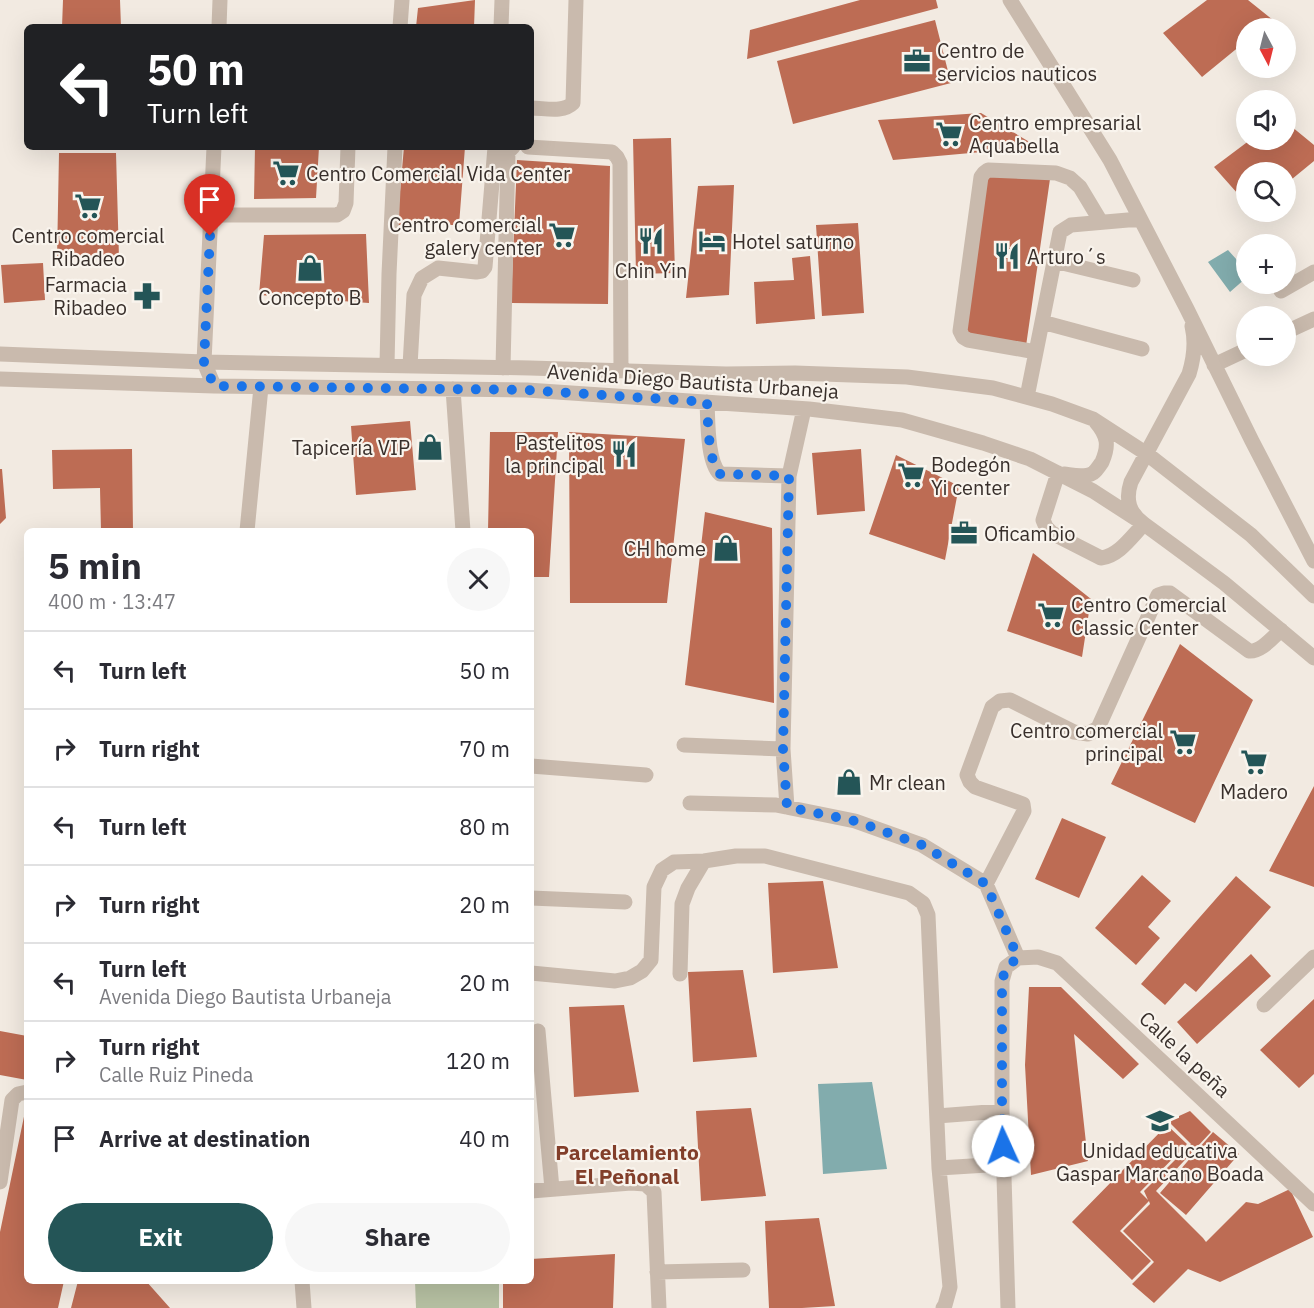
<!DOCTYPE html>
<meta charset="utf-8">
<style>
body{margin:0;font-family:"IBM Plex Sans",sans-serif;background:#f7f7f7;color:#2b2b33;height:100vh;display:flex;flex-direction:column;font-size:22px;white-space:nowrap}
*{box-sizing:border-box;margin:0}
p{font-size:20px;color:#7c7c81}
.icon{flex:none;width:33px;height:33px;fill:none;stroke:currentColor;stroke-width:2;stroke-linecap:round;stroke-linejoin:round}
.map{position:relative;flex:1;overflow:hidden}
.details{position:absolute;left:24px;top:528px;width:510px;height:756px;display:flex;flex-direction:column;background:#fff;border-radius:9px;box-shadow:0 6px 24px #0002}
.details>*{flex:none}
.banner{position:absolute;left:24px;top:24px;width:510px;height:126px;border-radius:9px;box-shadow:0 6px 24px #0002;background:#202124;color:#fff;overflow:hidden}
.needle{width:39px;rotate:173deg}
.controls{position:absolute;left:1236px;top:18px;display:grid;gap:12px}
.controls a{display:grid;place-items:center;width:60px;height:60px;border-radius:50%;background:#fff;box-shadow:0 6px 24px #0002;font-size:30px}
.pin{position:absolute;display:grid;place-items:center;width:51px;height:51px;color:#fff;margin:-62px -26px;border-radius:50% 50% 50% 0;rotate:-45deg;box-shadow:0 0 6px #0007}
.pin .icon{rotate:45deg}
.me{position:absolute;width:66px;margin:-33px;rotate:358deg;stroke-linejoin:round;filter:drop-shadow(0 0 4px #0008)}
.turn{display:flex;align-items:center;gap:21px;height:126px;padding:0 24px;font-size:27px}
.turn .icon{width:78px;height:78px;stroke-width:2.5}
.turn b{display:block;font-size:42px;line-height:51px}
.round{display:grid;place-items:center;flex:none;width:63px;height:63px;border-radius:32px;background:#f7f7f7}
.overview{display:flex;align-items:center;justify-content:space-between;height:102px;padding:0 24px}
h1{font-size:36px;font-weight:700;line-height:45px}
.primary-button{display:flex;gap:12px;margin-top:auto;padding:12px 24px}
.primary-button a{flex:1;height:69px;border-radius:36px;background:#245557;color:#fff;font-size:24px;font-weight:700;line-height:69px;text-align:center}
.primary-button a+a{background:#f7f7f7;color:#2b2b33}
ul{padding:0;list-style:none}
li{display:flex;align-items:center;gap:18px;height:78px;padding:0 24px;border-top:2px solid #e1e1e2}
li div{flex:1}
li b{display:block;font-size:22px}
li em{font-style:normal}
.map>svg:first-child{display:block}
.green{fill:#b6c0a2}
.water{fill:#82acad}
.building{fill:#bd6c54}
.lines{fill:none;stroke-linecap:round;stroke-linejoin:round}
.minor{stroke:#c9baad;stroke-width:15}
.route{stroke:#1a73e8;stroke-width:10;stroke-dasharray:0 18}
.labels{text-anchor:middle;dominant-baseline:central;stroke-width:4.5;stroke-linejoin:round;paint-order:stroke}
.poi-label{font-size:20px;fill:#382f2b;stroke:#f9f4ed;text-anchor:start}
.street-label{font-size:20px;fill:#382f2b;stroke:#f9f4ed}
.neighbourhood-label{font-size:21px;font-weight:bold;fill:#823e2a;stroke:#f9f4ed}
</style>
<div class="map">
<svg width="1314" height="1308" viewBox="0 0 1314 1308">
<rect width="100%" height="100%" fill="#f2eae1"/>
<!-- green -->
<path class="green" d="M415,1281H499V1308H416Z"/>
<!-- water -->
<path class="water" d="M1228,250L1246,270V278L1230,292L1208,262Z
M872,1082L887,1169L823,1174L818,1084Z"/>
<!-- building -->
<path class="building" d="M63,0H120L121,27H62Z
M475,0L474,27H416L418,8Z
M860,0H936L938,8L747,59L750,30Z
M1207,0H1248L1273,20L1262,28H1246V41L1202,77L1163,33Z
M935,20L951,83L793,124L777,61Z
M981,113L1038,147L893,160L878,120Z
M1286,122L1314,145V161L1286,184V172H1246V203L1214,167L1250,140H1286Z
M671,138L675,273L636,274L633,139Z
M255,147H319L316,198L254,199Z
M404,147H465L459,225H397Z
M59,153H116L119,258L57,259Z
M517,160L610,166L608,304L511,303Z
M992,174L1050,179L1026,346L964,332L985,180Z
M734,185L729,295L686,298L698,186Z
M858,223L864,313L822,316L816,225Z
M366,234L369,303L259,295L264,235Z
M810,256L815,319L756,324L754,282L794,280L792,258Z
M43,263L45,300L4,303L1,265Z
M410,421L416,490L356,495L351,426Z
M490,432H558L549,577H531V531H488Z
M569,432L685,439L667,603H570Z
M132,449L133,531H101L100,488L53,489L52,450Z
M861,449L865,511L817,515L812,453Z
M896,455L959,486L945,560L869,534Z
M0,469H2L6,518L0,524Z
M705,512L772,528L774,703L685,685Z
M1033,553L1091,599L1082,657L1007,631Z
M1180,644L1253,700L1195,823L1111,784Z
M1314,786V887L1269,871Z
M1062,818L1106,837L1079,898L1035,879Z
M1142,875L1171,901L1148,927L1160,938L1136,965L1095,928Z
M1236,876L1271,907L1196,992L1185,983L1165,1005L1141,984Z
M823,881L838,968L773,973L768,883Z
M1251,954L1271,976L1197,1044L1177,1022Z
M743,970L757,1057L693,1062L688,972Z
M1029,987H1061L1139,1064L1123,1079L1074,1034L1088,1161L1031,1175L1025,1065Z
M1314,999V1074L1299,1088L1260,1050Z
M624,1005L639,1092L574,1097L569,1007Z
M0,1031L27,1036V1080L0,1075Z
M26,1107L27,1281H64L58,1308H0V1232Z
M751,1108L766,1196L701,1201L696,1111Z
M1190,1111L1211,1132L1156,1191L1203,1238L1206,1242L1246,1202L1258,1204L1290,1189L1313,1237L1220,1282L1188,1269L1154,1303L1132,1284L1154,1262L1123,1231L1150,1204L1149,1201L1120,1231L1151,1261L1132,1280L1072,1222L1167,1125L1187,1144L1140,1192L1148,1200L1144,1191L1191,1144L1168,1121Z
M1213,1132L1239,1154L1186,1215L1160,1193Z
M819,1218L835,1306L802,1308H769L765,1221Z
M615,1254L613,1308H503V1281H531V1259Z
M78,1281H146L170,1308H71Z"/>
<g class="lines">
<!-- minor -->
<path class="minor" d="M1010,0L1110,160L1187,309L1252,441L1314,561
M219,27L220,0
M400,27L402,0
M501,27L502,0
M531,108C545,108 563,113 573,103L576,0
M214,147L204,362L214,386
M528,147L612,152L617,157L620,163L621,371
M211,215H337L343,211L346,203L348,147
M1054,261L1133,280
M1281,291L1314,272
M1042,322L1142,349
M1286,332L1314,319
M1036,352L968,340L963,337L960,331L981,177L984,173L988,170L1056,173L1070,178L1080,187L1101,222
M0,354L204,362L530,368L726,374L795,373L907,377L993,388L1052,404L1093,419L1147,454L1251,535L1314,596
M387,365L389,274L395,147
M1214,365L1246,350
M410,366L414,295L422,278L438,268L476,272L482,271L485,267L495,147
M503,368L508,152L513,147
M0,379L214,386L527,390L809,409L902,420L983,443L1030,459L1093,491L1144,524L1174,546L1224,583L1314,658
M453,389L463,531
M1027,397L1060,232L1071,225L1128,220H1141
M707,402C708,420 707,462 720,474L789,476L804,409
M1058,473L1043,520L1046,527L1052,533L1101,558C1119,556 1132,536 1144,524C1129,513 1125,500 1131,482L1189,374C1194,358 1196,343 1192,326
M1064,474C1073,475 1085,478 1093,473C1096,471 1100,465 1102,462C1109,446 1108,436 1096,422
M247,531L261,387
M684,745L783,749L789,476
M783,749L787,807
M531,766L646,775
M690,803L776,805L855,821L922,845L986,884L1018,958
M986,884L1024,811L1023,804L975,787L970,782L967,775L992,707L1000,701L1010,700L1074,732L1088,734L1098,728L1158,595L1164,593H1170L1249,651C1261,652 1272,638 1281,630
M531,898L625,902
M1018,958L1038,957L1057,963L1314,1204
M531,973L615,981L630,978L642,971L651,960L654,887L662,870L674,862L704,861L736,856H765L909,893L923,903L928,915L939,1168L950,1287L945,1305L943,1308
M680,974L682,904L688,888L704,861
M1264,1005L1314,957
M538,1031L552,1189
M937,1116L1002,1111
M939,1168L1004,1164
M0,1182L12,1100L18,1094L27,1092
M531,1191L631,1183L645,1184L654,1192L659,1308
M657,1272L743,1270
M302,1281L304,1308
M1008,1308L1002,1111V981L1006,967L1018,958"/>
</g>
<g class="lines">
<!-- route -->
<path class="route" d="M210,236L204,362L214,386L526,390L707,402C708,420 708,463 720,474L789,476L783,749L787,807L855,821L922,845L986,884L1018,958L1006,967L1002,981V1111L1003,1146"/>
</g>
<!-- icons -->
<defs>
<symbol id="office-bare" viewBox="-9 -9 18 18"><path d="M-6-3h4V-5.5h4V-3h4V5H-6ZM-1-4.5V-3h2v-1.5ZM-6 0V1H6V0Z" fill="#245557" stroke="#f9f4ed" stroke-width="2.5" paint-order="stroke"/></symbol>
<symbol id="supermarket-bare" viewBox="-9 -9 18 18"><path d="M-6-5.5h2.5l.6 2H6L4.5 2H-2.5L-4.4-4H-6ZM-1.5 3.2a1.3 1.3 0 1 0 .1 0ZM3 3.2a1.3 1.3 0 1 0 .1 0Z" fill="#245557" stroke="#f9f4ed" stroke-width="2.5" paint-order="stroke"/></symbol>
<symbol id="restaurant-bare" viewBox="-9 -9 18 18"><path d="M-5-6h1v4h1v-4h1v4h1v-4h1v5L-1.5 .5V6h-2V.5L-5-1ZM5-6V6H3V1.5H1.5Q1.5-4 5-6Z" fill="#245557" stroke="#f9f4ed" stroke-width="2.5" paint-order="stroke"/></symbol>
<symbol id="hotel-bare" viewBox="-9 -9 18 18"><path d="M-6-4.5h1.5V1H6V5H4.5V3h-9V5H-6ZM-4 0a1.8 1.8 0 1 1 3.6 0ZM.5 0V-2.5h3Q6-2.5 6 0Z" fill="#245557" stroke="#f9f4ed" stroke-width="2.5" paint-order="stroke"/></symbol>
<symbol id="shop-bare" viewBox="-9 -9 18 18"><path d="M-5-2.5h2.3a2.7 3.5 0 0 1 5.4 0H5L5.5 6h-11ZM-1.5-2.5h3a1.5 2.3 0 0 0-3 0Z" fill="#245557" stroke="#f9f4ed" stroke-width="2.5" paint-order="stroke"/></symbol>
<symbol id="pharmacy-bare" viewBox="-9 -9 18 18"><path d="M-2-6h4v4h4v4h-4v4h-4v-4h-4v-4h4Z" fill="#245557" stroke="#f9f4ed" stroke-width="2.5" paint-order="stroke"/></symbol>
<symbol id="school-bare" viewBox="-9 -9 18 18"><path d="M0-5L7-2L0 1L-7-2ZM-4 1L0 2.5L4 1V4Q0 6-4 4Z" fill="#245557" stroke="#f9f4ed" stroke-width="2.5" paint-order="stroke"/></symbol>
</defs>
<g fill-rule="evenodd">
<use href="#office-bare" x="898" y="42" width="38" height="38"/>
<use href="#supermarket-bare" x="930" y="115" width="38" height="38"/>
<use href="#supermarket-bare" x="267" y="154" width="38" height="38"/>
<use href="#supermarket-bare" x="69" y="187" width="38" height="38"/>
<use href="#supermarket-bare" x="543" y="216" width="38" height="38"/>
<use href="#restaurant-bare" x="632" y="222" width="38" height="38"/>
<use href="#hotel-bare" x="693" y="222" width="38" height="38"/>
<use href="#restaurant-bare" x="988" y="237" width="38" height="38"/>
<use href="#shop-bare" x="291" y="249" width="38" height="38"/>
<use href="#pharmacy-bare" x="128" y="277" width="38" height="38"/>
<use href="#shop-bare" x="411" y="428" width="38" height="38"/>
<use href="#restaurant-bare" x="605" y="435" width="38" height="38"/>
<use href="#supermarket-bare" x="892" y="456" width="38" height="38"/>
<use href="#office-bare" x="945" y="514" width="38" height="38"/>
<use href="#shop-bare" x="707" y="529" width="38" height="38"/>
<use href="#supermarket-bare" x="1032" y="596" width="38" height="38"/>
<use href="#supermarket-bare" x="1164" y="723" width="38" height="38"/>
<use href="#supermarket-bare" x="1235" y="743" width="38" height="38"/>
<use href="#shop-bare" x="830" y="763" width="38" height="38"/>
<use href="#school-bare" x="1141" y="1102" width="38" height="38"/>
</g>
<g class="labels">
<!-- poi labels -->
<g class="poi-label">
<text x="937" y="50">Centro de<tspan x="937" dy="23">servicios nauticos</tspan></text>
<text x="969" y="122">Centro empresarial<tspan x="969" dy="23">Aquabella</tspan></text>
<text x="306" y="173">Centro Comercial Vida Center</text>
<text x="542" y="224" text-anchor="end">Centro comercial<tspan x="542" dy="23">galery center</tspan></text>
<text x="88" y="235" text-anchor="middle">Centro comercial<tspan x="88" dy="23">Ribadeo</tspan></text>
<text x="732" y="241">Hotel saturno</text>
<text x="1027" y="256">Arturo´s</text>
<text x="651" y="270" text-anchor="middle">Chin Yin</text>
<text x="127" y="284" text-anchor="end">Farmacia<tspan x="127" dy="23">Ribadeo</tspan></text>
<text x="310" y="297" text-anchor="middle">Concepto B</text>
<text x="604" y="442" text-anchor="end">Pastelitos<tspan x="604" dy="23">la principal</tspan></text>
<text x="410" y="447" text-anchor="end">Tapicería VIP</text>
<text x="931" y="464">Bodegón<tspan x="931" dy="23">Yi center</tspan></text>
<text x="984" y="533">Oficambio</text>
<text x="706" y="548" text-anchor="end">CH home</text>
<text x="1071" y="604">Centro Comercial<tspan x="1071" dy="23">Classic Center</tspan></text>
<text x="1163" y="730" text-anchor="end">Centro comercial<tspan x="1163" dy="23">principal</tspan></text>
<text x="869" y="782">Mr clean</text>
<text x="1254" y="791" text-anchor="middle">Madero</text>
<text x="1160" y="1150" text-anchor="middle">Unidad educativa<tspan x="1160" dy="23">Gaspar Marcano Boada</tspan></text>
</g>
<!-- street labels -->
<g class="street-label">
<text transform="translate(693 381) rotate(4)">Avenida Diego Bautista Urbaneja</text>
<text transform="translate(1185 1054) rotate(43)">Calle la peña</text>
</g>
<!-- neighbourhood labels -->
<g class="neighbourhood-label">
<text x="627" y="1152">Parcelamiento<tspan x="627" dy="24">El Peñonal</tspan></text>
</g>
</g>
</svg>
<div class="controls">
<a><svg class="needle" viewBox="-14 -14 28 28"><path d="M0-13l5 13h-10z" fill="#e53935"/><path d="M0 13l5-13h-10z" fill="#7c7c81"/></svg></a>
<a><svg class="icon" aria-label="sound" viewBox="0 0 24 24"><path d="M4 9h4l5-4v14l-5-4H4zM17 9q2 3 0 6"/></svg></a>
<a><svg class="icon" aria-label="search" viewBox="0 0 24 24"><circle cx="10" cy="10" r="6"/><path d="M15 15l6 6"/></svg></a>
<a>+</a>
<a>−</a>
</div>
<div class="pin" style="left:210px;top:236px;background:#d93025"><svg class="icon" aria-label="arrive" viewBox="0 0 24 24"><path d="M6 21V4h12l-3 4 3 4H6"/></svg></div>
<svg class="me" style="left:1003px;top:1146px" viewBox="-20 -20 40 40"><circle r="19" fill="#fff"/><path d="M0-13L10 11 0 6-10 11z" fill="#1a73e8"/></svg>
<div class="banner">
<div class="turn"><svg class="icon" aria-label="left" viewBox="0 0 24 24"><path d="M17 20v-9H6M10 6l-5 5 5 5"/></svg><div><b>50 m</b>Turn left</div></div>
</div>
<section class="details">
<div class="overview"><div><h1>5 min</h1><p>400 m · 13:47</p></div><a class="round"><svg class="icon" aria-label="close" viewBox="0 0 24 24"><path d="M6 6l12 12M18 6L6 18"/></svg></a></div>
<ul>
<li><svg class="icon" aria-label="left" viewBox="0 0 24 24"><path d="M17 20v-9H6M10 6l-5 5 5 5"/></svg><div><b>Turn left</b></div><em>50 m</em></li>
<li><svg class="icon" aria-label="right" viewBox="0 0 24 24"><path d="M7 20v-9h11M14 6l5 5-5 5"/></svg><div><b>Turn right</b></div><em>70 m</em></li>
<li><svg class="icon" aria-label="left" viewBox="0 0 24 24"><path d="M17 20v-9H6M10 6l-5 5 5 5"/></svg><div><b>Turn left</b></div><em>80 m</em></li>
<li><svg class="icon" aria-label="right" viewBox="0 0 24 24"><path d="M7 20v-9h11M14 6l5 5-5 5"/></svg><div><b>Turn right</b></div><em>20 m</em></li>
<li><svg class="icon" aria-label="left" viewBox="0 0 24 24"><path d="M17 20v-9H6M10 6l-5 5 5 5"/></svg><div><b>Turn left</b><p>Avenida Diego Bautista Urbaneja</p></div><em>20 m</em></li>
<li><svg class="icon" aria-label="right" viewBox="0 0 24 24"><path d="M7 20v-9h11M14 6l5 5-5 5"/></svg><div><b>Turn right</b><p>Calle Ruiz Pineda</p></div><em>120 m</em></li>
<li><svg class="icon" aria-label="arrive" viewBox="0 0 24 24"><path d="M6 21V4h12l-3 4 3 4H6"/></svg><div><b>Arrive at destination</b></div><em>40 m</em></li>
</ul>
<div class="primary-button"><a>Exit</a><a>Share</a></div>
</section>
</div>
